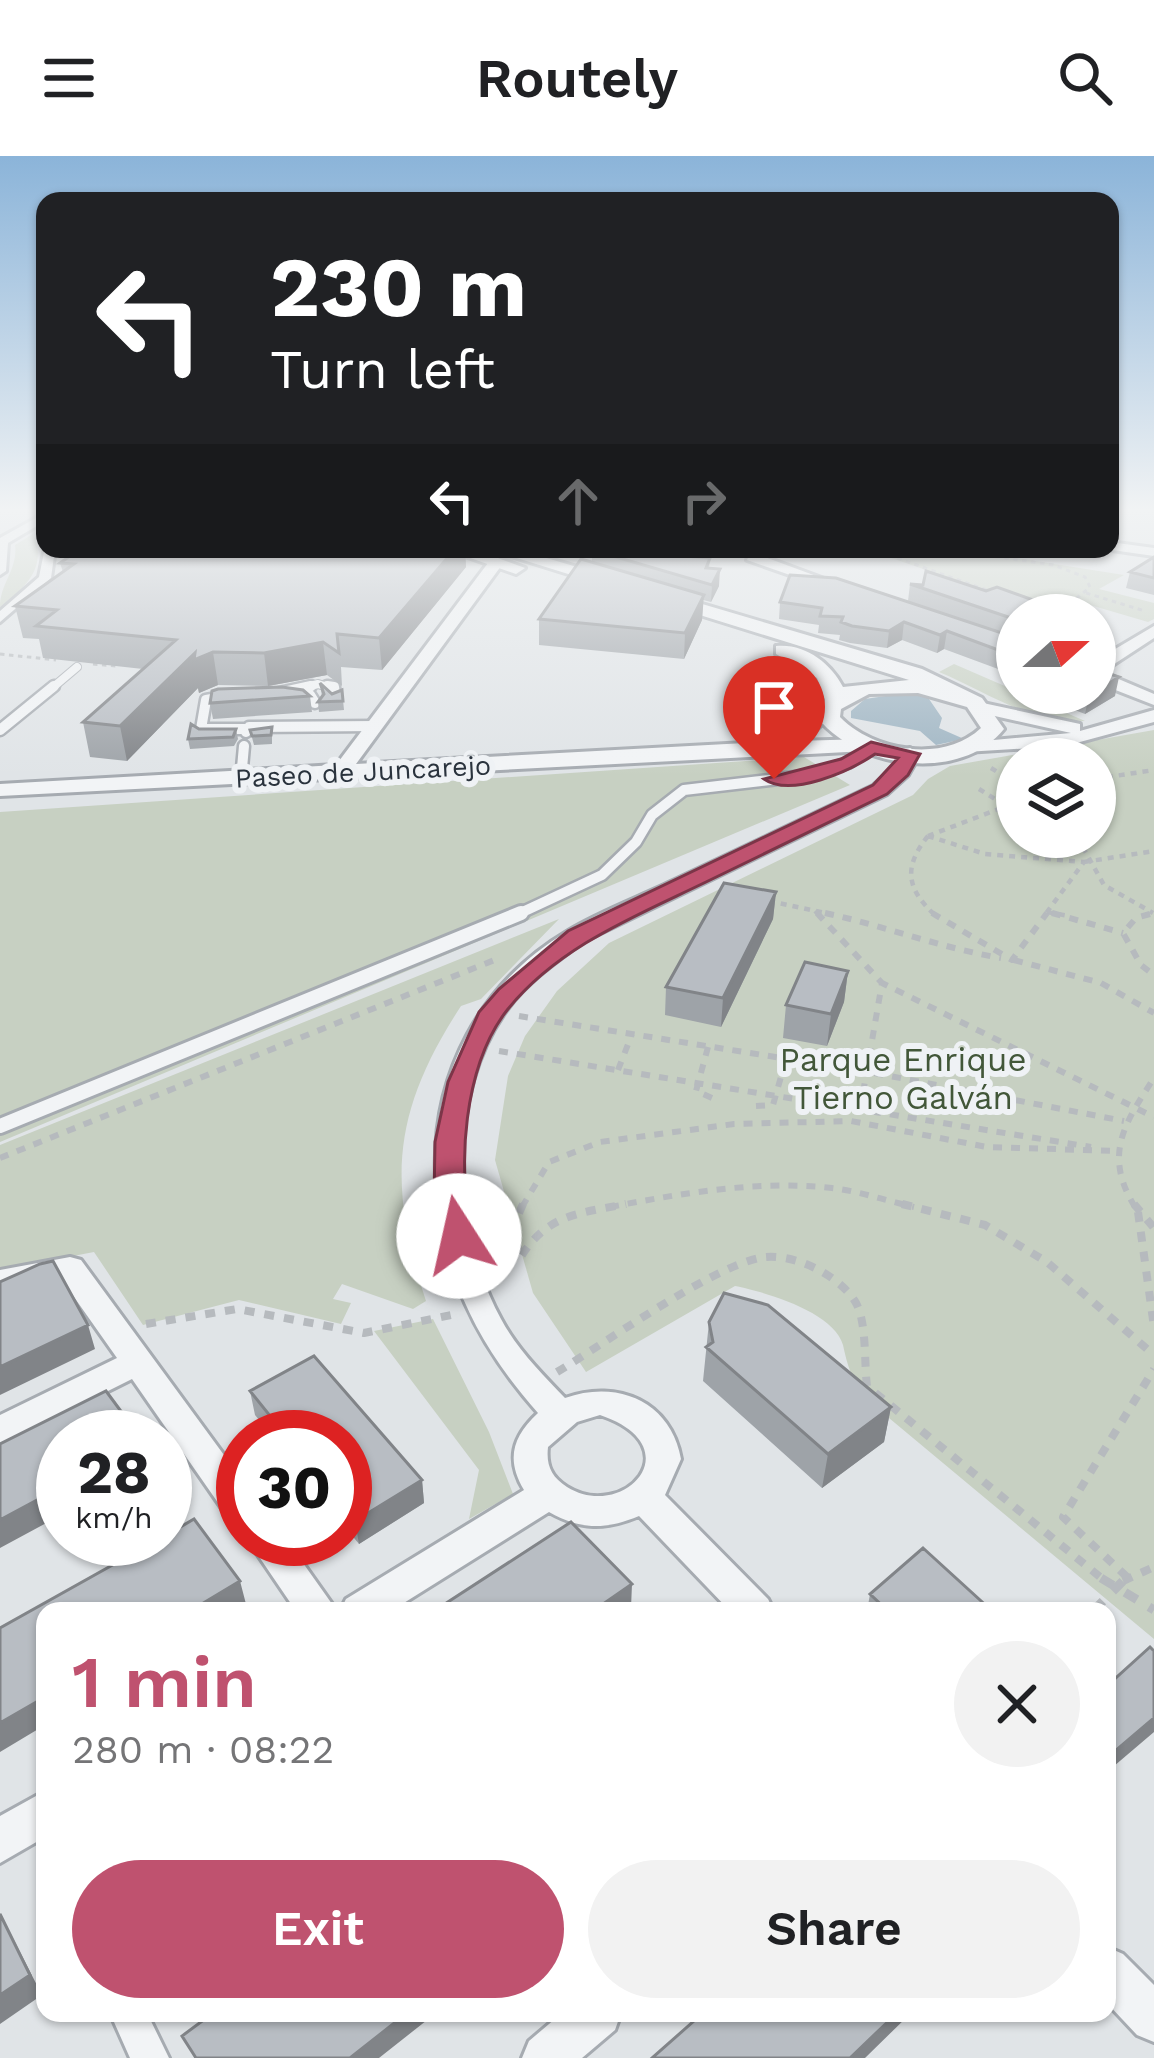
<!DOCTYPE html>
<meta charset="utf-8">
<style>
body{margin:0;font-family:"Work Sans",sans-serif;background:#f2f2f2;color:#202124;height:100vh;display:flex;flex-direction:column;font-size:45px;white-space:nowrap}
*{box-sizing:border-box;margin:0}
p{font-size:39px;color:#757577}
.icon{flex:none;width:66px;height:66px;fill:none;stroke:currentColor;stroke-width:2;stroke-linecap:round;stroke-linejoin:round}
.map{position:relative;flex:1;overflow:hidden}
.sheet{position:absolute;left:36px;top:1446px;width:1080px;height:420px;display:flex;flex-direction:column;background:#fff;border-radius:24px;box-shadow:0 3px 9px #0004}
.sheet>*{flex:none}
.top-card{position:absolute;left:36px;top:36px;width:1083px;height:366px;border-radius:24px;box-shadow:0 3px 9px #0004;background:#202124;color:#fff;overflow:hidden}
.needle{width:78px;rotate:69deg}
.tools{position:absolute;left:996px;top:438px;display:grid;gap:24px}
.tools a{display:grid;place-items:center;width:120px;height:120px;border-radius:50%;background:#fff;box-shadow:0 3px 9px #0004;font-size:60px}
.speed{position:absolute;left:36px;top:1254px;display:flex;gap:24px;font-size:60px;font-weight:700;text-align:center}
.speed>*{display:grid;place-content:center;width:156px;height:156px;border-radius:50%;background:#fff;box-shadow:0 3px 9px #0004;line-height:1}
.speed small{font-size:30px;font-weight:400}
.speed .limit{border:18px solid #d22;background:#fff;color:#111}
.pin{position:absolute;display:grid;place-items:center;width:102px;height:102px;color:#fff;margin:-123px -51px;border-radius:50% 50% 50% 0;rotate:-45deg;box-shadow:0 0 12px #0007}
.pin .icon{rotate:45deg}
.me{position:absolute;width:132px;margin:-66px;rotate:350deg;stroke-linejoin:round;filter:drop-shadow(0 0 9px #0008)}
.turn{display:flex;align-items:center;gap:42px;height:252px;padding:0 36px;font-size:54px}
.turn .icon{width:156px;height:156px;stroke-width:2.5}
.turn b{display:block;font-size:84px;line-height:102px}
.lanes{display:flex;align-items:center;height:114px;padding:0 36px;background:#0003;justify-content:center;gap:60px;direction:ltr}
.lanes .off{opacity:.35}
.round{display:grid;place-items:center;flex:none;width:126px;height:126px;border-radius:63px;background:#f2f2f2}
.overview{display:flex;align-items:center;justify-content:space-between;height:204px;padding:0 36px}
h1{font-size:72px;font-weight:600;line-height:90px;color:#bf526f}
.action{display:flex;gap:24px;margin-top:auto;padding:24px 36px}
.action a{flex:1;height:138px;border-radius:72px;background:#bf526f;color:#fff;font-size:48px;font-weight:600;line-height:138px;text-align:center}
.action a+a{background:#f2f2f2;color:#202124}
header{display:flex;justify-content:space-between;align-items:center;height:156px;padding:0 36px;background:#fff;font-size:54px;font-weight:600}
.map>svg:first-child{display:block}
.green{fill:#c7d0c2;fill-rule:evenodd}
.water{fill:#9fb5c3}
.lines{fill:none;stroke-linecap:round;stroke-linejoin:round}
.service-far2-casing{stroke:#a6abb1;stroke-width:10}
.service-far1-casing{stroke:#a6abb1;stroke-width:15}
.service-casing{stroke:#a6abb1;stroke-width:20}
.pedestrian-casing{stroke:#a6abb1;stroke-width:6}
.minor-casing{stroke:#a6abb1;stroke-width:6}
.tertiary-casing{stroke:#a6abb1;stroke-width:6}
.path-far4{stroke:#b6babe;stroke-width:3;stroke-dasharray:4.5 4.5;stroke-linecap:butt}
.path-far3{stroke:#b6babe;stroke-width:4.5;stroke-dasharray:6 6;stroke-linecap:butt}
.path-far2{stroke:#b6babe;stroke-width:6;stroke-dasharray:9 9;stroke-linecap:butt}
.path-far1{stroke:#b6babe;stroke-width:8;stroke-dasharray:10 10;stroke-linecap:butt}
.path{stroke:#b6babe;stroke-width:9;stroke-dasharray:14 14;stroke-linecap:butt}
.service-far2{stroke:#f2f4f6;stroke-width:8}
.service-far1{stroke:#f2f4f6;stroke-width:10}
.service{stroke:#f2f4f6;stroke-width:14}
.pedestrian{fill:#f2f4f6;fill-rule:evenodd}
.minor{fill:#f2f4f6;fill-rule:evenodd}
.tertiary{fill:#f2f4f6;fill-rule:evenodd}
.wall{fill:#9ea3a8}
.shaded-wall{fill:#818488}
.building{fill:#b8bdc3;stroke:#818488;stroke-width:3}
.route{fill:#bf526f;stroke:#7c3548;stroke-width:3}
.labels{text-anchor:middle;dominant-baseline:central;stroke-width:12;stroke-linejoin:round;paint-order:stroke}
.far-street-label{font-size:27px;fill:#2a333d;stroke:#eff2f5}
.park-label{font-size:33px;fill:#425739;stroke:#eff2f5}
</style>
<header><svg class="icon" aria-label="menu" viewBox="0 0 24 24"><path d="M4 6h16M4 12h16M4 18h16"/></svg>Routely<svg class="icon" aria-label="search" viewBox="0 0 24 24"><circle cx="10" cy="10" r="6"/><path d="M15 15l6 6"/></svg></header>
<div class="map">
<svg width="1154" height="1902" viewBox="0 0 1154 1902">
<rect width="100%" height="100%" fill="#e0e4e7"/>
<!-- green -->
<path class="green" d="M33,378C48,412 25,432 0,451C0,427 18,414 15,389Z
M865,393H958L1124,419L1099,433L1154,447V463L1148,466L1080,446L1056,459Z
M954,508L1085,565C1030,568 987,536 939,516Z
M1154,574V1483L865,1242C852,1225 847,1208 843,1189C834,1156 765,1136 735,1130L586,1216L533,1137L495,1004L508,920L525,880L557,835L609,787L913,639L928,623L950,610ZM1017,603H1095V681H1017Z
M804,601L850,629L0,986V656Z
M559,763L481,843L461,850C392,956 387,1027 426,1145L413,1153L342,1128L333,1143L351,1147L341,1168L239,1144L143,1169L94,1096L0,1114V989Z
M433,1163L489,1276L513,1338L469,1363L479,1314L374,1175Z"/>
<!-- water -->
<path class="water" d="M899,538L935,541L929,543L942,562L939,572L964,583L936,589L920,575L851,562V555L865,543Z"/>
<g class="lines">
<defs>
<path id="service-far2" d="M51,533L77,511
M298,533L318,528L334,533"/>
<path id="service-far1" d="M327,530L334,531L335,538
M279,537L311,530
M228,540L206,544L201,573H246
M292,541L310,539L315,547
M0,574L54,530
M246,576L249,571L375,570
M241,623L244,590
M514,760L602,719L636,686L652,659L684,634L812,619L848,607L871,591"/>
<path id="service" d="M0,970L521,757"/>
<path id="pedestrian" d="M45,357V365L8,387L6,415L0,419V382Z
M45,391L55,393L51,422L0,466V455L39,421Z
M110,1857H147L169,1902H130Z"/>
<path id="minor" d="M1110,386L1154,392V400L1105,393H1110Z
M752,393H768L762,400L846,431L833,434L747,404Z
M496,401L504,406L356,608L764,586L795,572L830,546L839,551L836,555L809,580L795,585L866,583L876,589L866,595L0,640V628L336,609L491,403Z
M1154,470V482L1102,516L1154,538V549L1095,526V505Z
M983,547L1080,568V575L1154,554V566L1065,590L965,596V588L972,586L1071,577L977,556V548Z
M910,592L920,598L908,619L887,638L584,785C557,805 528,825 508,852C445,936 452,1074 501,1163C517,1193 542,1218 565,1242C618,1223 671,1246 681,1303L665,1339L768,1443L774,1455H730L639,1360C605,1374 581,1374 549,1356L391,1455H340L346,1443L524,1334C506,1304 512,1281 538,1257C476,1187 440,1114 436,1019C432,918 480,827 568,775C601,755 640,741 675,724C741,693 807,661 873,630L893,612L903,594ZM600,1259C694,1291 623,1366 567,1331C551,1321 546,1309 548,1291L577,1266Z
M70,1101L81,1104L243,1325V1368L230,1364L132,1223L0,1289V1259L117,1202L62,1124L0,1136V1114Z
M247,1383H286L337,1455H296Z
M45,1635V1681L0,1707V1660Z
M1107,1791L1123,1798L1154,1829V1886L1137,1879L1107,1847Z
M562,1857H621L615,1874L582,1902H522L529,1885Z"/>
<path id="tertiary" d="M445,393H473L525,412L516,418Z
M488,393H516L922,513L982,542L1004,573C961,627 858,613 818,562L825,544L817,522L776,498V490C804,487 830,506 843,531L909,524ZM918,537L967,551L981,572C944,607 874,596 840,561L841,553L869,538Z"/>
</defs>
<!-- service-far2 casing -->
<use href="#service-far2" class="service-far2-casing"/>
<!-- service-far1 casing -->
<use href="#service-far1" class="service-far1-casing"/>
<!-- service casing -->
<use href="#service" class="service-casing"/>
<!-- pedestrian casing -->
<use href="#pedestrian" class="pedestrian-casing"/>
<!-- minor casing -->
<use href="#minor" class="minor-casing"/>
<!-- tertiary casing -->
<use href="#tertiary" class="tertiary-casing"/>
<!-- path-far4 -->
<path class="path-far4" d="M872,393L992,436
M942,393L1053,409L1085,421L1090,431L1077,442L1034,445
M1086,437L1145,455
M0,498L56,504
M93,508L116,510"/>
<!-- path-far3 -->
<path class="path-far3" d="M991,612L1017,628
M1095,623L1154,614
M979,633L1006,650
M928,680L985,698L1084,706L1044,760
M928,680C903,711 906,733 936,760
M928,680L1017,646
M1077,681L1104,729L1153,757
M1084,706L1154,695
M769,745L839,760
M815,755L820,760
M1047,756L1069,760
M1143,760L1150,758"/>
<!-- path-far2 -->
<path class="path-far2" d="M817,757L882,827
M825,757C885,770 941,792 1001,802
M932,757L1012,804L1047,757
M1052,757L1123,777
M1150,758L1136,762L1123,777L1141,809L1154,819
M1014,804L1101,827L1154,857
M519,860L869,916L1124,965
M708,891L696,935L712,942
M499,895L1091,991
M618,914L632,878
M756,950L773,949L786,903
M860,954L882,827L1154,961
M0,1002L497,803
M522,1051L549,1006L600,986L734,968L851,965L987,991L1118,995
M610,1051C684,1037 757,1024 832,1032C859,1035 887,1045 914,1051
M1135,1051C1103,999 1124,968 1154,922"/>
<!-- path-far1 -->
<path class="path-far1" d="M523,1048L513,1071L520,1102C548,1058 576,1058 626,1048
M902,1048L985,1069L1047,1106L1154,1199
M1134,1048L1154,1072
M1138,1056L1154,1171
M146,1168L237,1153L364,1177L451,1159
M557,1216C607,1186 708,1113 759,1102C791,1095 840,1119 856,1147C867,1167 864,1207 867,1230L1105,1425
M1127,1421L1063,1361L1154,1213
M1123,1425L1154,1411"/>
<!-- path -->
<path class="path" d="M1101,1422L1154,1454
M1093,1455L1126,1422"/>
<!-- service-far2 -->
<use href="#service-far2" class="service-far2"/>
<!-- service-far1 -->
<use href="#service-far1" class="service-far1"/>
<!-- service -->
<use href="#service" class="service"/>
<!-- pedestrian -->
<use href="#pedestrian" class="pedestrian"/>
<!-- minor -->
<use href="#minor" class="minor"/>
<!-- tertiary -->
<use href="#tertiary" class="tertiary"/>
</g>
<!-- wall -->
<path class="wall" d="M67,393H465L466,411L382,514L341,511L342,530L327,519L268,530L218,529L199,537L198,532L127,605L90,601L83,566L143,513L43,502L39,483L23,482L15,450L63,416L60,407L69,401Z
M592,394L710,402L709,413L719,430L711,446L703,444L702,464L684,503L539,489V463L592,406Z
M1154,401V439L1126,432L1130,416Z
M910,428L1017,459V520L944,493L937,497L902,484L887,492L850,487L839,484L840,479L818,477L819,469L779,463L780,446L995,475L908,445Z
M320,527L332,538L342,534L344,554L319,556L318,546L322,541Z
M1045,537H1095L1115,540L1085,558L1044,542Z
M310,540L312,556L213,563L210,547Z
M272,571V588L254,589L250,574Z
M199,573H236L238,583L234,590L190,593L188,583Z
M776,736L773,763L721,871L665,859L666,831Z
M848,815L844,846L827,890L783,882L786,849Z
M709,1166L891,1251L884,1286L822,1332L703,1225Z
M314,1200L422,1324L424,1347L359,1388L345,1371V1281H273L255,1259L250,1235Z
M870,1438L992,1455H867Z"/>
<!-- shaded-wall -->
<path class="shaded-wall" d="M455,393H465L466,411L382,514L379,482Z
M720,413L719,430L711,446L712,429Z
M704,439L702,464L684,503L685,477Z
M904,466L902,484L887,492L889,475Z
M947,475L944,493L937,497L940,479Z
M323,486L327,519L268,530L264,497Z
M213,496L218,529L199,537L198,532L127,605L120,570L195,497Z
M1119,521L1115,540L1085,558L1089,539Z
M776,736L773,763L721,871L723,842Z
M848,815L844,846L827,890L831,858Z
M88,1169L95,1193L0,1239V1211Z
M891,1251L884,1286L822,1332L828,1298Z
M422,1324L424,1347L359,1388L355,1365Z
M63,1330V1358L0,1392V1364Z
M240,1425L246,1448L235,1455H190Z
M632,1428L631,1452L626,1455H593Z
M45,1541V1569L0,1596V1567Z
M1154,1562V1576L1107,1616V1602Z
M0,1757L42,1839L0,1868Z
M407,1857H436L379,1902H350Z
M897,1857H911L865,1902H850Z"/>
<!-- building -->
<path class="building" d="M80,393H455L379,482L337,478L339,497L323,486L264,497L213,496L194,504L195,497L120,570L83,566L176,484L36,470L57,454L15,450L74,408L60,407Z
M593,393L672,395L669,399L710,402L706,412L720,413L712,429L592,394Z
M1154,401V422L1130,416Z
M581,403L704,439L685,477L539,463Z
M926,415L986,435L997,431L1047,449L1041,451L1073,459H1017V464L910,428L923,429Z
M790,419L836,422L1017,482V501L947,475L940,479L904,466L889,475L852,470L841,466L843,461L820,460L822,452L780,446Z
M1095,513L1119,521L1095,536Z
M320,527L332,538L342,534L343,545L318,546L324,538Z
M282,531L303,534L310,540L210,547L212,535L218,533Z
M191,568L199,573H236L233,581L188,583Z
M272,571L271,579L252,580L250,574Z
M724,727L776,736L723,842L666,831Z
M805,806L848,815L831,858L786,849Z
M53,1105L88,1169L0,1211V1126L40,1108Z
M724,1137L768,1149L891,1251L828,1298L706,1191L713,1186L709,1166Z
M314,1200L422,1324L355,1365L345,1352V1281H287L250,1235Z
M106,1235L140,1281H63V1330L0,1364V1288Z
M194,1363L240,1425L190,1455H45V1541L0,1567V1472L159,1383H165V1380Z
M571,1366L632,1428L593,1455H434Z
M923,1392L992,1455H888L870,1438Z
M1150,1491L1154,1495V1562L1107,1602V1530Z
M0,1758L30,1819L0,1839Z
M213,1857H407L350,1902H196L182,1880Z
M703,1857H897L850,1902H652Z"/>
<!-- sky -->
<linearGradient id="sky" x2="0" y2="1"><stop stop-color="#8bb4d9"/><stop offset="0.57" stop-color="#f1f3f4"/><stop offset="1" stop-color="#f1f3f4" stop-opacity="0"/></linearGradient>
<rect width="1154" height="620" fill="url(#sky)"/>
<!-- route -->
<path class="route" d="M871,586L920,598L908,619L887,638C827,667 767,696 706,726C636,760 559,790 508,853C464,908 455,1014 474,1080L459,1090L449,1087L434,1043L435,986L448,926L479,856L499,833L568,775L873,629L898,602L875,598C850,615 791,642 764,623L841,603Z"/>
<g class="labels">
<!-- far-street labels -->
<g class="far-street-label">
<text transform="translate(363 616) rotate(-3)">Paseo de Juncarejo</text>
</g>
<!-- park labels -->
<g class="park-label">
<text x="903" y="903">Parque Enrique<tspan x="903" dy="38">Tierno Galván</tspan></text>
</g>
</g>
</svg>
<div class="tools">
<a><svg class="needle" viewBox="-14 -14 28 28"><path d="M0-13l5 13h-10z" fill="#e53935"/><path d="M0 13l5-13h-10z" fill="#757577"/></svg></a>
<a><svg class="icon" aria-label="layers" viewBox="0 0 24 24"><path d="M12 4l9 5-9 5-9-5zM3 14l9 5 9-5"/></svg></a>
</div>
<div class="speed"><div>28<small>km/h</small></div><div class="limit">30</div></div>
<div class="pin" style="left:774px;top:623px;background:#d93025"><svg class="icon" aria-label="arrive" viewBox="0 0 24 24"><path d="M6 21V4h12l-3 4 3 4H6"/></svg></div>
<svg class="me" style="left:459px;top:1080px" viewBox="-20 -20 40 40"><circle r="19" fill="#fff"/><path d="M0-13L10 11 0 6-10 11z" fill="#bf526f"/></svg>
<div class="top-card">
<div class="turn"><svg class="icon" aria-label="left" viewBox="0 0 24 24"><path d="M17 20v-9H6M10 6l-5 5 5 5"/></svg><div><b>230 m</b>Turn left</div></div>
<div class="lanes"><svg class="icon" aria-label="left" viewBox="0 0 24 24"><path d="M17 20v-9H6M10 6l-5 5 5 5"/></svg><svg class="icon off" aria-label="ahead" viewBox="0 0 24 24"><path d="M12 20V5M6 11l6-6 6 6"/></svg><svg class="icon off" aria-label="right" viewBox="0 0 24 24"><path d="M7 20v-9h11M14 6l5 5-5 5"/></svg></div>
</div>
<section class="sheet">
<div class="overview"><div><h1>1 min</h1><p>280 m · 08:22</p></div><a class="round"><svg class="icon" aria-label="close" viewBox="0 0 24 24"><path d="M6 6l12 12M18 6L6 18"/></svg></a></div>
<div class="action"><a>Exit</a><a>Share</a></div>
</section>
</div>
